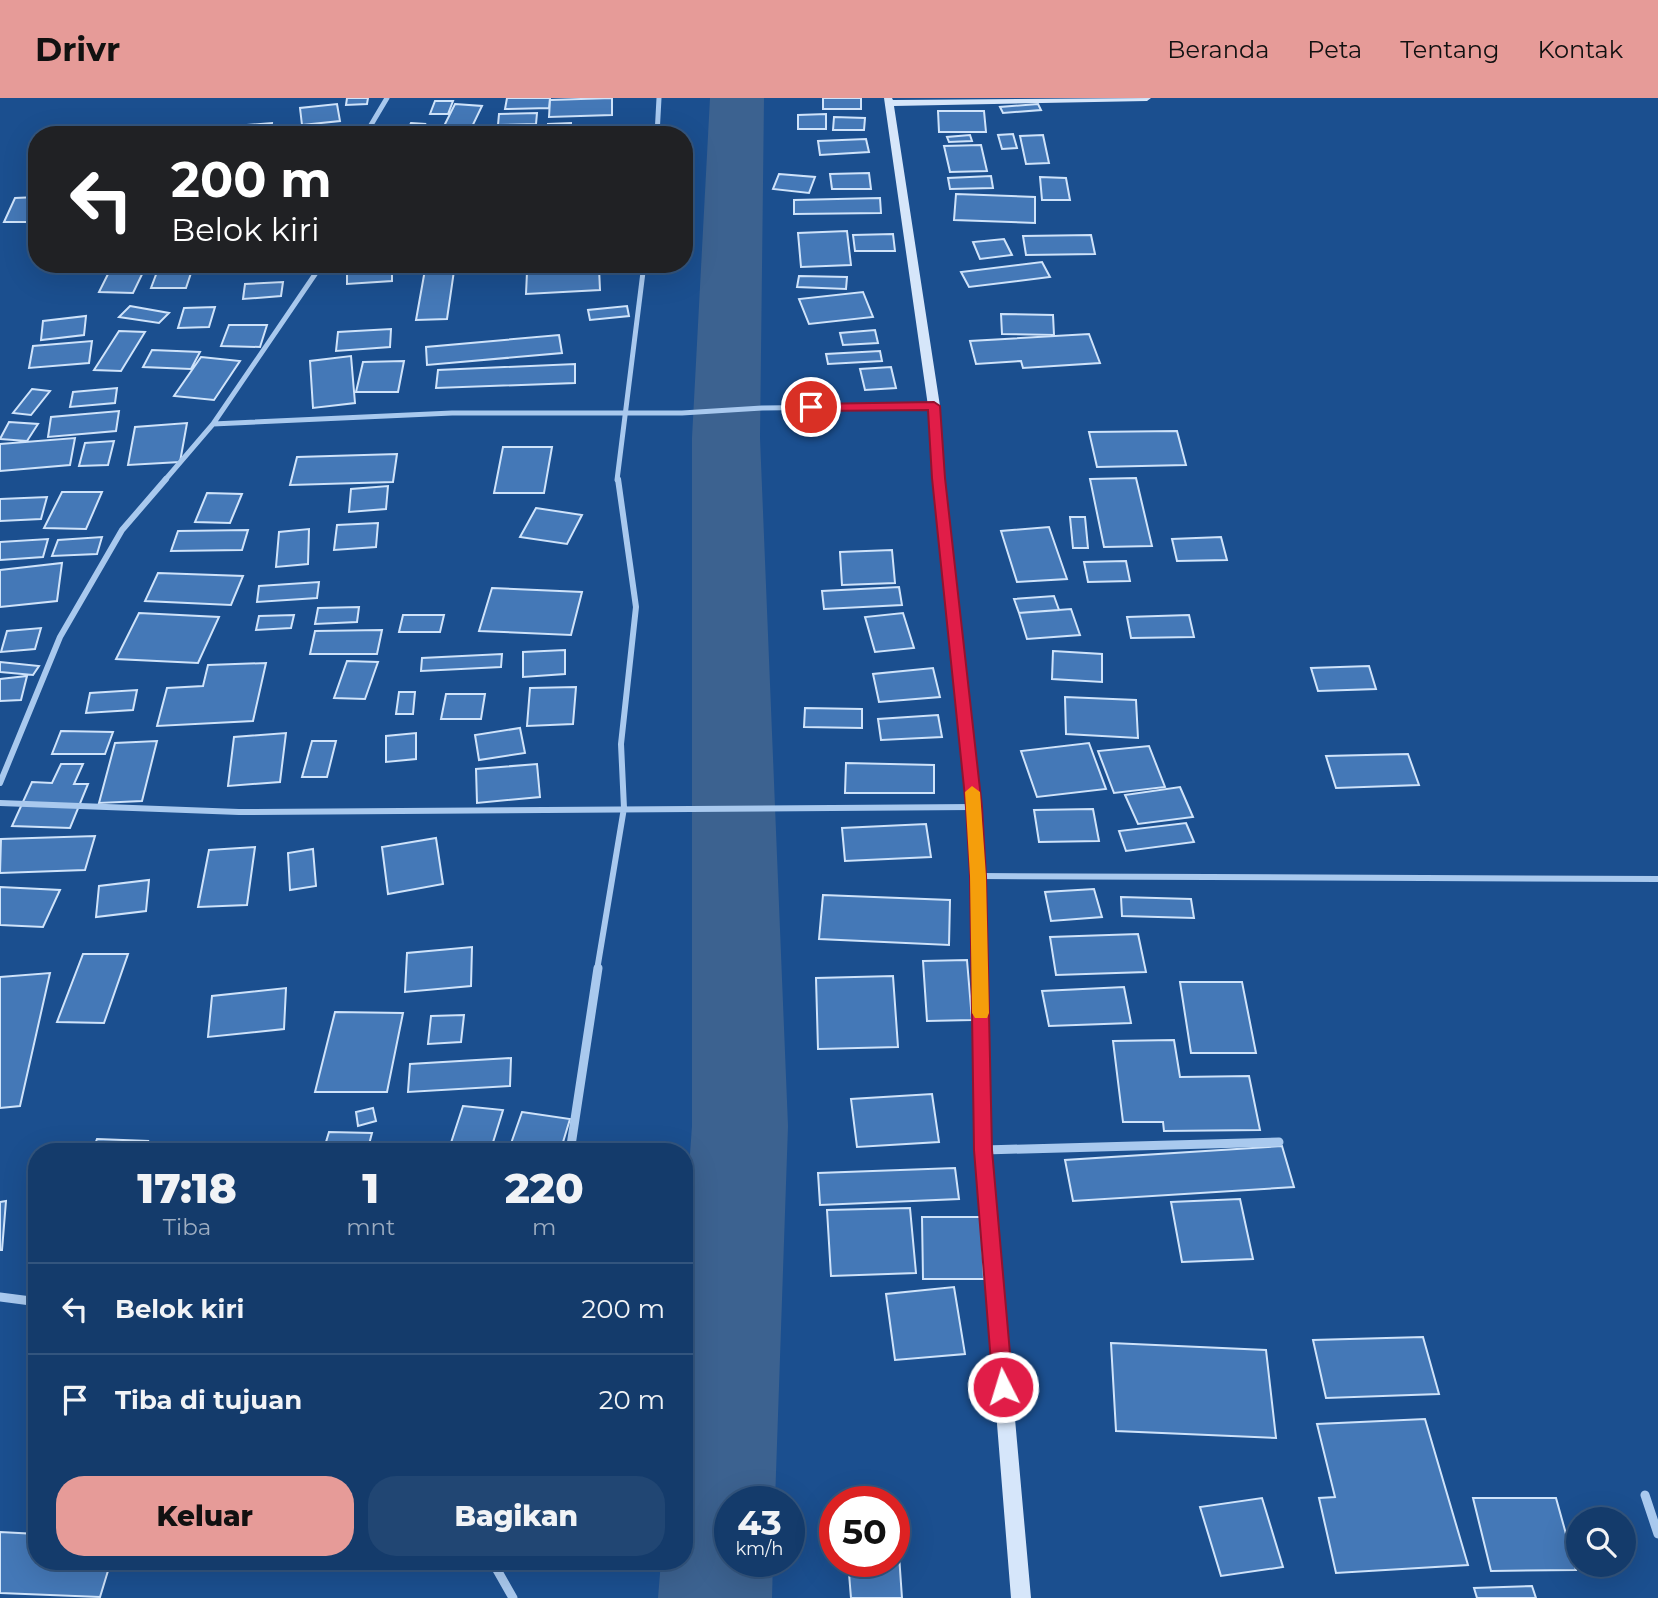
<!DOCTYPE html>
<html lang="id">
<style>
body{margin:0;font-family:Montserrat,sans-serif;background:#214673;color:#f1f3f6;height:100vh;display:flex;flex-direction:column;font-size:26px;white-space:nowrap}
*{box-sizing:border-box;margin:0}
p{font-size:23px;color:#9dadc1}
.icon{flex:none;width:38px;height:38px;fill:none;stroke:currentColor;stroke-width:2;stroke-linecap:round;stroke-linejoin:round}
.map{position:relative;flex:1;overflow:hidden}
.drawer{position:absolute;left:28px;top:1045px;width:665px;height:427px;display:flex;flex-direction:column;background:#143b6b;border-radius:28px;box-shadow:0 7px 28px #0002,0 0 0 2px #33557e}
.drawer>*{flex:none}
.banner{position:absolute;left:28px;top:28px;width:665px;height:147px;border-radius:28px;box-shadow:0 7px 28px #0002,0 0 0 2px #33557e;background:#202124;color:#fff;overflow:hidden}
.controls{position:absolute;left:1566px;top:1409px;display:grid;gap:14px}
.controls a{display:grid;place-items:center;width:70px;height:70px;border-radius:50%;background:#143b6b;box-shadow:0 7px 28px #0002,0 0 0 2px #33557e;font-size:35px}
.speed{position:absolute;left:714px;top:1388px;display:flex;gap:14px;font-size:35px;font-weight:700;text-align:center}
.speed>*{display:grid;place-content:center;width:91px;height:91px;border-radius:50%;background:#143b6b;box-shadow:0 7px 28px #0002,0 0 0 2px #33557e;line-height:1}
.speed small{font-size:18px;font-weight:400}
.speed .limit{border:10px solid #d22;background:#fff;color:#111}
.pin{position:absolute;display:grid;place-items:center;width:60px;height:60px;color:#fff;margin:-30px;border:4px solid #fff;border-radius:50%;box-shadow:0 2px 7px #0007}
.me{position:absolute;width:77px;margin:-38px;rotate:355deg;stroke-linejoin:round;filter:drop-shadow(0 0 5px #0008)}
.turn{display:flex;align-items:center;gap:24px;height:147px;padding:0 28px;font-size:32px}
.turn .icon{width:91px;height:91px;stroke-width:2.5}
.turn b{display:block;font-size:49px;line-height:60px}
.eta{display:flex;justify-content:space-evenly;align-items:center;height:119px;text-align:center}
.eta b{font-size:42px;font-weight:800;line-height:49px}
.cta{display:flex;gap:14px;margin-top:auto;padding:14px 28px}
.cta a{flex:1;height:80px;border-radius:28px;background:#e69b98;color:#111;font-size:28px;font-weight:800;line-height:80px;text-align:center}
.cta a+a{background:#214673;color:#f1f3f6}
ul{padding:0;list-style:none}
li{display:flex;align-items:center;gap:21px;height:91px;padding:0 28px;border-top:2px solid #33557e}
li div{flex:1}
li b{display:block;font-size:26px}
li em{font-style:normal}
header{display:flex;align-items:center;gap:42px;box-sizing:border-box;height:98px;padding:0 35px;background:#e69b98;color:#111}
header strong{font-size:33px}
nav{display:flex;gap:38px;margin-inline-start:auto;font-size:24px}
.map>svg:first-child{display:block}
.lines{fill:none;stroke-linecap:round;stroke-linejoin:round}
.river{fill:#3c6290;fill-rule:evenodd}
.building{fill:#4478b7;stroke:#cfe3fa;stroke-width:2}
.street-far2{stroke:#a9c9ee;stroke-width:5}
.street-far1{stroke:#a9c9ee;stroke-width:6}
.street{stroke:#a9c9ee;stroke-width:9}
.secondary{fill:#d6e6fa;fill-rule:evenodd}
.route{fill:#e11d48;stroke:#92132f;stroke-width:2}
.slow{fill:#f59e0b}
</style>
<header>
<strong>Drivr</strong>
<nav><a>Beranda</a><a>Peta</a><a>Tentang</a><a>Kontak</a></nav>
</header>
<div class="map">
<svg width="1658" height="1500" viewBox="0 0 1658 1500">
<rect width="100%" height="100%" fill="#1b4f8f"/>
<g class="lines">
<!-- river -->
<path class="river" d="M710,0H764L760,340L788,1028L775,1404H730V1463H773L772,1500H658L661,1463H684V1140L692,1028V340Z"/>
</g>
<!-- building -->
<path class="building" d="M347,0H368L367,6L346,7Z
M507,0H550L549,10L505,11Z
M612,0V17L549,19L550,2Z
M823,0H861V11H823Z
M435,3H453L448,16H430Z
M337,6L340,23L302,27L300,10Z
M455,6L482,8L468,37L440,36Z
M1038,6L1041,12L1003,15L1000,9Z
M938,13H984L986,34H939Z
M537,15L536,26L498,27L499,16Z
M826,16V31H798V17Z
M834,19L865,20L864,32H833Z
M272,25L271,33L234,35L235,28Z
M411,25L425,26L420,37H405Z
M571,25V37H548V26Z
M546,27L547,37H501V29Z
M591,27H621V37H591Z
M215,29L214,36L197,37L198,30Z
M1013,36L1017,50L1002,51L998,37Z
M970,37L972,43L949,44L947,39Z
M1043,37L1049,65L1026,66L1020,38Z
M866,41L869,54L820,57L818,43Z
M981,47L987,73L950,74L944,48Z
M869,75L871,91H832L830,76Z
M779,76L815,79L809,95L773,91Z
M991,78L993,90L950,91L948,80Z
M1040,79L1066,80L1070,102H1042Z
M956,96L1035,99V125L954,122Z
M37,99V124H4L15,100Z
M880,100L881,115L794,116V102Z
M847,133L851,167L801,169L798,135Z
M893,136L895,153H855L853,137Z
M1091,137L1095,156L1026,157L1023,138Z
M1004,141L1012,157L980,161L973,144Z
M1042,164L1050,179L969,189L961,174Z
M113,166H147L133,195L99,194Z
M160,166H194L186,190H151Z
M207,166H262L261,169H206Z
M426,166H455L447,221L416,222Z
M599,170L600,192L526,196L527,174Z
M392,171V183L347,186V175Z
M799,178L847,179L846,191L797,189Z
M283,184L281,198L243,201L245,186Z
M863,194L873,219L809,226L799,201Z
M130,208L169,215L159,225L119,219Z
M627,208L629,218L590,222L588,212Z
M215,209L209,229L178,230L184,210Z
M1001,216L1053,217L1054,237L1002,236Z
M86,218L84,237L41,242L43,223Z
M229,227H267L260,249L221,248Z
M391,231L390,249L336,253L338,234Z
M875,232L878,245L843,247L840,235Z
M119,233L145,234L121,273L94,272Z
M1089,236L1100,265L1023,270L1021,263L976,266L970,243Z
M559,237L562,255L427,267L426,249Z
M92,243L89,265L29,270L33,248Z
M152,252L200,254L191,271L143,269Z
M880,253L882,263L828,266L826,256Z
M351,258L355,305L313,310L310,263Z
M201,259L240,263L214,302L174,298Z
M404,263L398,294H356L363,264Z
M575,266V285L436,290L438,272Z
M891,269L896,290L865,292L860,271Z
M117,290L115,305L70,309L73,294Z
M32,291L50,293L31,317L13,315Z
M119,313L116,333L48,339L51,319Z
M9,324L38,326L27,343L0,341Z
M187,325L180,364L128,367L135,329Z
M1177,333L1186,367L1097,369L1089,334Z
M75,340L70,367L0,373V346Z
M114,343L108,367L79,368L85,345Z
M503,349H552L544,395H494Z
M397,356L393,384L290,387L297,359Z
M1136,380L1152,448L1104,449L1090,381Z
M388,388L386,411L349,414L351,391Z
M62,394H102L86,431L44,430Z
M207,395L242,396L230,425L195,424Z
M47,399L41,421L0,423V401Z
M536,410L582,417L567,446L520,439Z
M1070,419H1085L1088,450H1073Z
M378,425L376,449L334,452L337,427Z
M1049,429L1067,481L1017,484L1001,433Z
M309,431L308,466L276,469L279,434Z
M248,432L242,452L171,453L178,433Z
M102,439L97,456L52,458L58,442Z
M1221,439L1227,462L1177,463L1172,441Z
M48,441L43,459L0,462V444Z
M892,452L895,485L842,487L840,454Z
M1126,463L1130,483L1088,484L1084,464Z
M62,465L57,503L0,509V472Z
M158,475L243,478L231,507L145,503Z
M319,484L317,500L257,504L259,488Z
M899,489L902,507L824,511L822,493Z
M492,490L582,494L571,537L479,533Z
M1054,498L1059,512L1019,515L1014,501Z
M359,509L357,524L315,526L318,510Z
M1071,511L1080,537L1027,541L1019,515Z
M139,515L219,519L198,565L116,561Z
M903,515L914,550L875,554L865,519Z
M294,517L291,530L256,532L259,518Z
M403,517H444L440,534H399Z
M1189,517L1194,539L1131,540L1127,519Z
M41,530L35,551L1,554L7,533Z
M382,532L377,556H310L315,533Z
M565,552V576L523,579V554Z
M1053,553L1102,556V584L1052,581Z
M502,556L501,569L421,573L422,560Z
M347,563L378,564L365,601L334,600Z
M0,564L39,568L33,577L0,574Z
M266,565L253,623L157,628L167,590L203,588L208,567Z
M1369,568L1376,591L1318,593L1311,570Z
M933,570L940,599L879,604L873,576Z
M27,578L21,602L0,603V581Z
M576,589L573,626L527,628L530,590Z
M137,592L133,612L86,615L90,595Z
M399,594H415L413,616H396Z
M446,596H485L481,621H441Z
M1065,599L1136,602L1138,640L1066,636Z
M805,610L862,611V630L804,629Z
M938,617L942,639L881,642L878,621Z
M520,630L525,655L479,662L475,637Z
M61,633L113,634L105,656H52Z
M286,635L280,684L228,688L234,639Z
M416,635V661L386,664V638Z
M157,643L142,703L99,705L115,645Z
M312,643H336L327,679H302Z
M1089,645L1106,691L1037,699L1021,653Z
M1149,648L1165,689L1114,695L1098,653Z
M1408,656L1419,687L1336,690L1326,658Z
M846,665L934,667V695H845Z
M61,666H83L74,686H88L70,730L12,728L32,684L52,685Z
M537,666L540,699L477,705L476,671Z
M1180,689L1193,719L1138,726L1125,697Z
M1093,711L1099,743L1039,744L1034,712Z
M1186,725L1194,744L1126,753L1119,733Z
M926,726L931,759L845,763L842,730Z
M95,738L85,772L0,775L1,741Z
M436,740L443,786L388,796L382,749Z
M255,749L247,807L198,809L209,752Z
M313,751L316,788L290,792L288,755Z
M149,782L146,813L96,819L99,788Z
M0,789L60,792L43,829L0,827Z
M1094,791L1102,819L1051,823L1045,794Z
M823,797L950,802L949,847L819,841Z
M1121,799L1191,801L1194,820L1122,818Z
M1138,836L1146,874L1056,877L1050,839Z
M472,849L471,888L405,894L407,855Z
M83,856H128L104,925L57,924Z
M967,862L972,922L927,923L923,863Z
M50,875L20,1008L0,1010V879Z
M893,878L898,949L818,951L816,880Z
M1180,884H1242L1256,955H1191Z
M1124,889L1131,925L1049,928L1042,893Z
M286,890L284,931L208,939L212,898Z
M335,914L403,915L387,994H315Z
M464,917L461,944L428,946L431,918Z
M1174,942L1180,979L1249,978L1260,1032L1164,1033L1163,1024H1123L1113,943Z
M511,960L510,988L408,994L410,966Z
M932,996L939,1044L857,1049L851,1001Z
M463,1008L503,1012L490,1054H448Z
M373,1010L376,1023L358,1028L356,1014Z
M522,1014L570,1021L560,1054H508Z
M329,1034L372,1035L367,1054H323Z
M97,1041L148,1043L144,1054H92Z
M381,1047H422L421,1054H380Z
M1282,1048L1294,1089L1073,1103L1065,1062Z
M955,1070L959,1101L820,1107L818,1075Z
M1240,1101L1253,1161L1182,1164L1171,1104Z
M6,1103L2,1152H0V1104Z
M910,1110L916,1175L831,1178L827,1112Z
M922,1119H981L984,1181H923Z
M954,1189L965,1256L895,1262L886,1196Z
M1423,1239L1439,1296L1326,1300L1313,1242Z
M1111,1245L1266,1252L1276,1340L1116,1333Z
M1425,1321L1468,1467L1336,1475L1319,1400L1335,1399L1317,1326Z
M1262,1400L1283,1469L1221,1478L1200,1409Z
M1473,1400H1556L1576,1472L1491,1473Z
M0,1434L37,1436V1463H111L100,1499L0,1495Z
M894,1457H899L902,1500H851L848,1463H894Z
M1532,1488L1536,1500H1477L1474,1490Z"/>
<g class="lines">
<!-- street-far2 -->
<path class="street-far2" d="M365,37L387,0
M657,37L659,0
M213,326L452,315H682L762,310L934,308
M165,382L213,326L322,166
M617,382L644,166"/>
<!-- street-far1 -->
<path class="street-far1" d="M0,685L60,539L122,432L166,381
M0,705L239,714L973,709
M979,778L1658,781
M597,872L624,710L621,646L636,509L618,381"/>
<!-- street -->
<path class="street" d="M984,1052L1279,1044
M570,1054L598,870
M0,1199L31,1203L37,1208
M1645,1397L1658,1436
M492,1463L513,1500"/>
<!-- secondary -->
<path class="secondary" d="M884,0H892L893,2L1151,0L1147,3L894,8L940,308L944,380L981,709L986,778L991,1052L1031,1500H1011L975,1052L972,778L967,709L932,380L928,308Z"/>
</g>
<!-- route -->
<path class="route" d="M934,304L940,308L945,380L982,709L986,778L992,1052L1013,1289L1010,1296L1003,1298L996,1296L993,1289L974,1052L970,778L966,709L932,380L928,312L811,313L805,309L811,306Z"/>
<!-- slow -->
<path class="slow" d="M972,688L980,694L986,778L989,915L987,920H975L972,915L970,778L965,694Z"/>
</svg>
<div class="controls">
<a><svg class="icon" aria-label="search" viewBox="0 0 24 24"><circle cx="10" cy="10" r="6"/><path d="M15 15l6 6"/></svg></a>
</div>
<div class="speed"><div>43<small>km/h</small></div><div class="limit">50</div></div>
<div class="pin" style="left:811px;top:309px;background:#d93025"><svg class="icon" aria-label="arrive" viewBox="0 0 24 24"><path d="M6 21V4h12l-3 4 3 4H6"/></svg></div>
<svg class="me" style="left:1003px;top:1289px" viewBox="-20 -20 40 40"><circle r="17" fill="#e11d48" stroke="#fff" stroke-width="3"/><path d="M0-11L8 9 0 5-8 9z" fill="#fff"/></svg>
<div class="banner">
<div class="turn"><svg class="icon" aria-label="left" viewBox="0 0 24 24"><path d="M17 20v-9H6M10 6l-5 5 5 5"/></svg><div><b>200 m</b>Belok kiri</div></div>
</div>
<section class="drawer">
<div class="eta">
<div><b>17:18</b><p>Tiba</p></div>
<div><b>1</b><p>mnt</p></div>
<div><b>220</b><p>m</p></div>
</div>
<ul>
<li><svg class="icon" aria-label="left" viewBox="0 0 24 24"><path d="M17 20v-9H6M10 6l-5 5 5 5"/></svg><div><b>Belok kiri</b></div><em>200 m</em></li>
<li><svg class="icon" aria-label="arrive" viewBox="0 0 24 24"><path d="M6 21V4h12l-3 4 3 4H6"/></svg><div><b>Tiba di tujuan</b></div><em>20 m</em></li>
</ul>
<div class="cta"><a>Keluar</a><a>Bagikan</a></div>
</section>
</div>
